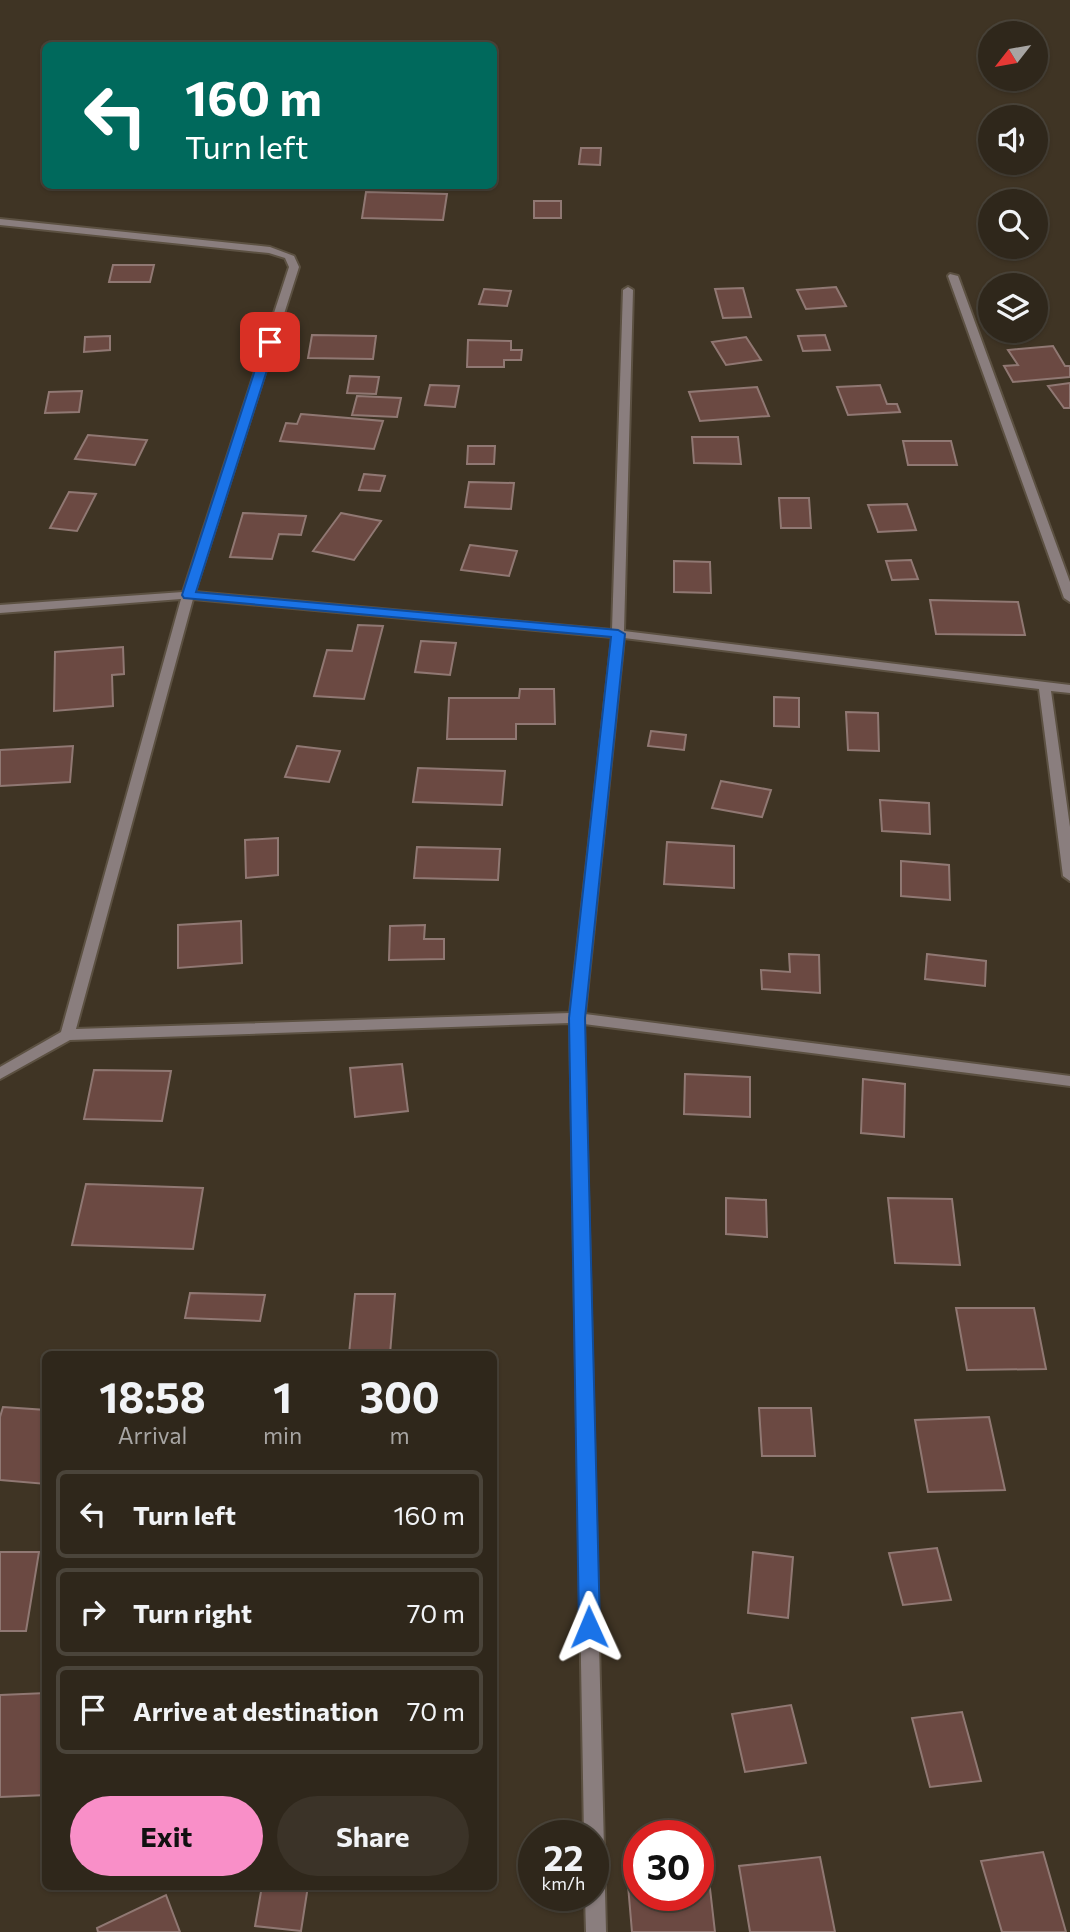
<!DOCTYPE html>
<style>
body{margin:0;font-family:Commissioner,sans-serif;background:#3b3328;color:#f1f3f6;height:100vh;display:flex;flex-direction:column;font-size:26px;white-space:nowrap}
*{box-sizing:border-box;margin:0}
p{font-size:23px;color:#a7a5a3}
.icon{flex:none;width:38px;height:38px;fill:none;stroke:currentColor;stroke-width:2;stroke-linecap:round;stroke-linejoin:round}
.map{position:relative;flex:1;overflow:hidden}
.drawer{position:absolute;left:42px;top:1351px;width:455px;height:539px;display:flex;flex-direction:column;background:#2f271b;border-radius:10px;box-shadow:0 2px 5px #0004,0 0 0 2px #4a443a}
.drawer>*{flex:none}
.hud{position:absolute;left:42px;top:42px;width:455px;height:147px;border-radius:10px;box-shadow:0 2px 5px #0004,0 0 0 2px #4a443a;background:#00695c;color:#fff;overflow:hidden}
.needle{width:46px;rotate:239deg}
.controls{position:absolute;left:978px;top:21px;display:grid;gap:14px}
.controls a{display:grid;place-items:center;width:70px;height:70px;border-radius:50%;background:#2f271b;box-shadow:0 2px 5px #0004,0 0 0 2px #4a443a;font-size:35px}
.speed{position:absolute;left:518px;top:1820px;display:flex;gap:14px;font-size:35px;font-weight:700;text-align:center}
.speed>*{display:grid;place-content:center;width:91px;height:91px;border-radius:50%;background:#2f271b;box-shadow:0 2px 5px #0004,0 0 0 2px #4a443a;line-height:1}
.speed small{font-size:18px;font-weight:400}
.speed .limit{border:10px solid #d22;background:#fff;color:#111}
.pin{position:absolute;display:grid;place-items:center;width:60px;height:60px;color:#fff;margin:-30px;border-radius:14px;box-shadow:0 4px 10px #0006}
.me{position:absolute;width:77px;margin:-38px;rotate:359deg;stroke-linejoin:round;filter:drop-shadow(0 0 5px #0008)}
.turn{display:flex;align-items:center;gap:24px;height:147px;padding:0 28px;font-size:32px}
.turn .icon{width:91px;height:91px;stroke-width:2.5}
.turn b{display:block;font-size:49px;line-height:60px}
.eta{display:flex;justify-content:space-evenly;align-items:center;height:119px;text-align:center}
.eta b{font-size:42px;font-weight:700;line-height:49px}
.action{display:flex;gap:14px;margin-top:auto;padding:14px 28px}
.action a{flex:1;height:80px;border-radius:42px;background:#f98fc8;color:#111;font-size:28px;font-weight:700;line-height:80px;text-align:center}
.action a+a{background:#3b3328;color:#f1f3f6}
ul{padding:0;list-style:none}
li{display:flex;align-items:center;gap:21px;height:88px;margin:0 14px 10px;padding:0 14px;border:4px solid #4a443a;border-radius:10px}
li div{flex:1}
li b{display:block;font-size:26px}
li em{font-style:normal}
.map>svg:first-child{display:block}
.building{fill:#6b4942;stroke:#907873;stroke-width:2}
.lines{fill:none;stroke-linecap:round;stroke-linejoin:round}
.street-casing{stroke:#5c5142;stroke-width:4}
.street{fill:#8a7e7e;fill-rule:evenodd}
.route{fill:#1a73e8;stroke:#114b97;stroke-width:2}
</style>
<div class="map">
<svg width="1070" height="1932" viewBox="0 0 1070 1932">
<rect width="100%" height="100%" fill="#3f3424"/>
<!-- building -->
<path class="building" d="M581,148H601L600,165L579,164Z
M366,192L447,194L443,220L362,218Z
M534,201H561V218H534Z
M113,265H154L150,282H109Z
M836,287L846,306L806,309L797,290Z
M743,288L751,317L723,318L715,289Z
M484,289L511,291L507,306L479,304Z
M312,335L376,336L373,359L308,358Z
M825,335L830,350L803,351L798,336Z
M110,336V350L84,352L85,337Z
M746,337L761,360L726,365L712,342Z
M468,340L511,341V350H522L521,360H504V367H467Z
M1053,346L1065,366H1070V377L1013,382L1004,366L1018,365L1008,350Z
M350,376L379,377L376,394L347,393Z
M1070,383V408H1064L1048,386Z
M430,385L459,386L455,407L425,405Z
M880,385L887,404H897L900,412L848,415L837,387Z
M757,387L769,416L700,421L689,392Z
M82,391L79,412L45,413L49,392Z
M357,396L401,398L397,417L352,415Z
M301,414L383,421L374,449L280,441L286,423L297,424Z
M88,435L147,440L135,465L75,459Z
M692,437H738L741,464L694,463Z
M903,441H951L957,465H908Z
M468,446H495L494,464H467Z
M364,474L385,476L380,491L359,490Z
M469,482L514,483L511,509L465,507Z
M69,492L96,494L77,531L50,528Z
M779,498H809L811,528H781Z
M907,504L916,530L878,532L868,505Z
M243,513L306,516L301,535L279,534L272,559L230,557Z
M341,513L381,521L354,560L313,551Z
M470,545L517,551L509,576L461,570Z
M911,560L918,579L892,580L886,561Z
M674,561L710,562L711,593L674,592Z
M930,600L1018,602L1025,635L936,634Z
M358,625L383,626L364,699L314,696L327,650L352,651Z
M421,641L456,643L450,675L415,672Z
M123,647L124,674L112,675L113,706L54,711L55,652Z
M520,689H554L555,724H516V739H447L449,698H519Z
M774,697L799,698V727L774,726Z
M846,712L878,713L879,751L848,750Z
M651,731L686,735L684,750L648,746Z
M73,746L70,782L0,786V750Z
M297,746L340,751L329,782L285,777Z
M418,768L505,771L502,805L413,802Z
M721,781L771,790L762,817L712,808Z
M880,800L929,803L930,834L882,831Z
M278,838V875L246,878L245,840Z
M667,842L734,846V888L664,884Z
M417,847L500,849L498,880L414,878Z
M901,861L949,865L950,900L901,896Z
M241,921L242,963L178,968V925Z
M425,925L424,939H444V959L389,960L390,926Z
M789,954L819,955L820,993L762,989L761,970L790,972Z
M927,954L986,961L985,986L925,979Z
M402,1064L408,1111L355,1117L350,1068Z
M94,1070L171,1071L162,1121L84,1119Z
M685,1074L750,1077V1117L684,1114Z
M863,1079L905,1084L904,1137L861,1133Z
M86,1184L203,1188L193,1249L72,1245Z
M726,1198L766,1200L767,1237L726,1234Z
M888,1198L952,1199L960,1265L895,1263Z
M190,1293L265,1295L260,1321L185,1318Z
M355,1294H395L390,1354H349Z
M956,1308H1034L1046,1369L967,1370Z
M3,1407L46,1410V1484L0,1480V1417Z
M759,1408H811L815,1456H762Z
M989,1417L1005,1490L928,1492L915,1420Z
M937,1548L951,1600L903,1605L889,1553Z
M0,1552H39L26,1631H0Z
M753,1552L793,1557L788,1618L748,1613Z
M46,1693V1795L0,1797V1695Z
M791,1705L806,1763L745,1772L732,1714Z
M962,1712L981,1781L930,1787L912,1718Z
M1043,1852L1066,1932H1002L981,1861Z
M820,1857L835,1932H750L739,1866Z
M709,1880L715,1932H632L628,1885H639V1895H698V1881Z
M262,1886H308L301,1931L255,1926Z
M166,1895L180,1932H98L97,1928Z"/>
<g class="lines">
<defs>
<path id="street" d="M0,219L270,247L294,256L299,267L195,592L612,630L623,290L628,287L633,290L624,631L1070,685V693L1051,691L1070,827V881L1063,876L1039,689L624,638L585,1014L1070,1076V1086L584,1024L606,1932H586L585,1895H593V1836H584L570,1023L70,1040L0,1079V1067L61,1032L181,599L0,613V605L183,592L289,267L285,258L269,253L0,225ZM193,599L612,637L570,1013L76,1029Z
M950,274L958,276L1070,582V602L1064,598L948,276Z"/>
</defs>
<!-- street casing -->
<use href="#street" class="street-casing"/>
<!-- street -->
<use href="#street" class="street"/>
</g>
<!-- route -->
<path class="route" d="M270,339L276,342L196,592L618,630L625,634L585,1018L600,1627L597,1634L589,1637L582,1634L579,1627L569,1018L611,637L184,598L182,595L264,342Z"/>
</svg>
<div class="controls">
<a><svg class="needle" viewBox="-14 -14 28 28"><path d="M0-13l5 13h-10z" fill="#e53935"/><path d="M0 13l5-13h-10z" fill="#a7a5a3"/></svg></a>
<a><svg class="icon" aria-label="sound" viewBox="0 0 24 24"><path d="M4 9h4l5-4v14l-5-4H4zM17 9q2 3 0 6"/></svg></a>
<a><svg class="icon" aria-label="search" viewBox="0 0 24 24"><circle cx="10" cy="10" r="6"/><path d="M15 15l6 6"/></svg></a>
<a><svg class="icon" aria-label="layers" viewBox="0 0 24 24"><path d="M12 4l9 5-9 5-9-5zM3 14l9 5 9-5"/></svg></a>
</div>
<div class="speed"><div>22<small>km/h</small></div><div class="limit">30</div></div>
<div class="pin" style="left:270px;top:342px;background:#d93025"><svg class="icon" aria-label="arrive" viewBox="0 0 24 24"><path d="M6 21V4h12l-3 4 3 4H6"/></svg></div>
<svg class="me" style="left:589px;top:1627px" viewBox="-20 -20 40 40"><path d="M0-17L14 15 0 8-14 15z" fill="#1a73e8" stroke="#fff" stroke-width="4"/></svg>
<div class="hud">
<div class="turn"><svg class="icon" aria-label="left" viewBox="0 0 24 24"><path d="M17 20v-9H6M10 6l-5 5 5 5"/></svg><div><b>160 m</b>Turn left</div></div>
</div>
<section class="drawer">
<div class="eta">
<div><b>18:58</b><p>Arrival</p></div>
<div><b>1</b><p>min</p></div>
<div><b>300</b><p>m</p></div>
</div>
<ul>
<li><svg class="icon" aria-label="left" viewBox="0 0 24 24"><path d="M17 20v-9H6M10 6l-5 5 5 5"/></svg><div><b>Turn left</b></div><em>160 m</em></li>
<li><svg class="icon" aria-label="right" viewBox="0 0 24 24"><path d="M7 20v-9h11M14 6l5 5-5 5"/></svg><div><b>Turn right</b></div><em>70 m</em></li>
<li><svg class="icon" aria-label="arrive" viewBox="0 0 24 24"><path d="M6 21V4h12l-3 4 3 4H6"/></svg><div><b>Arrive at destination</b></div><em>70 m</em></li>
</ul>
<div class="action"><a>Exit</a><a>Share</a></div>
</section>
</div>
